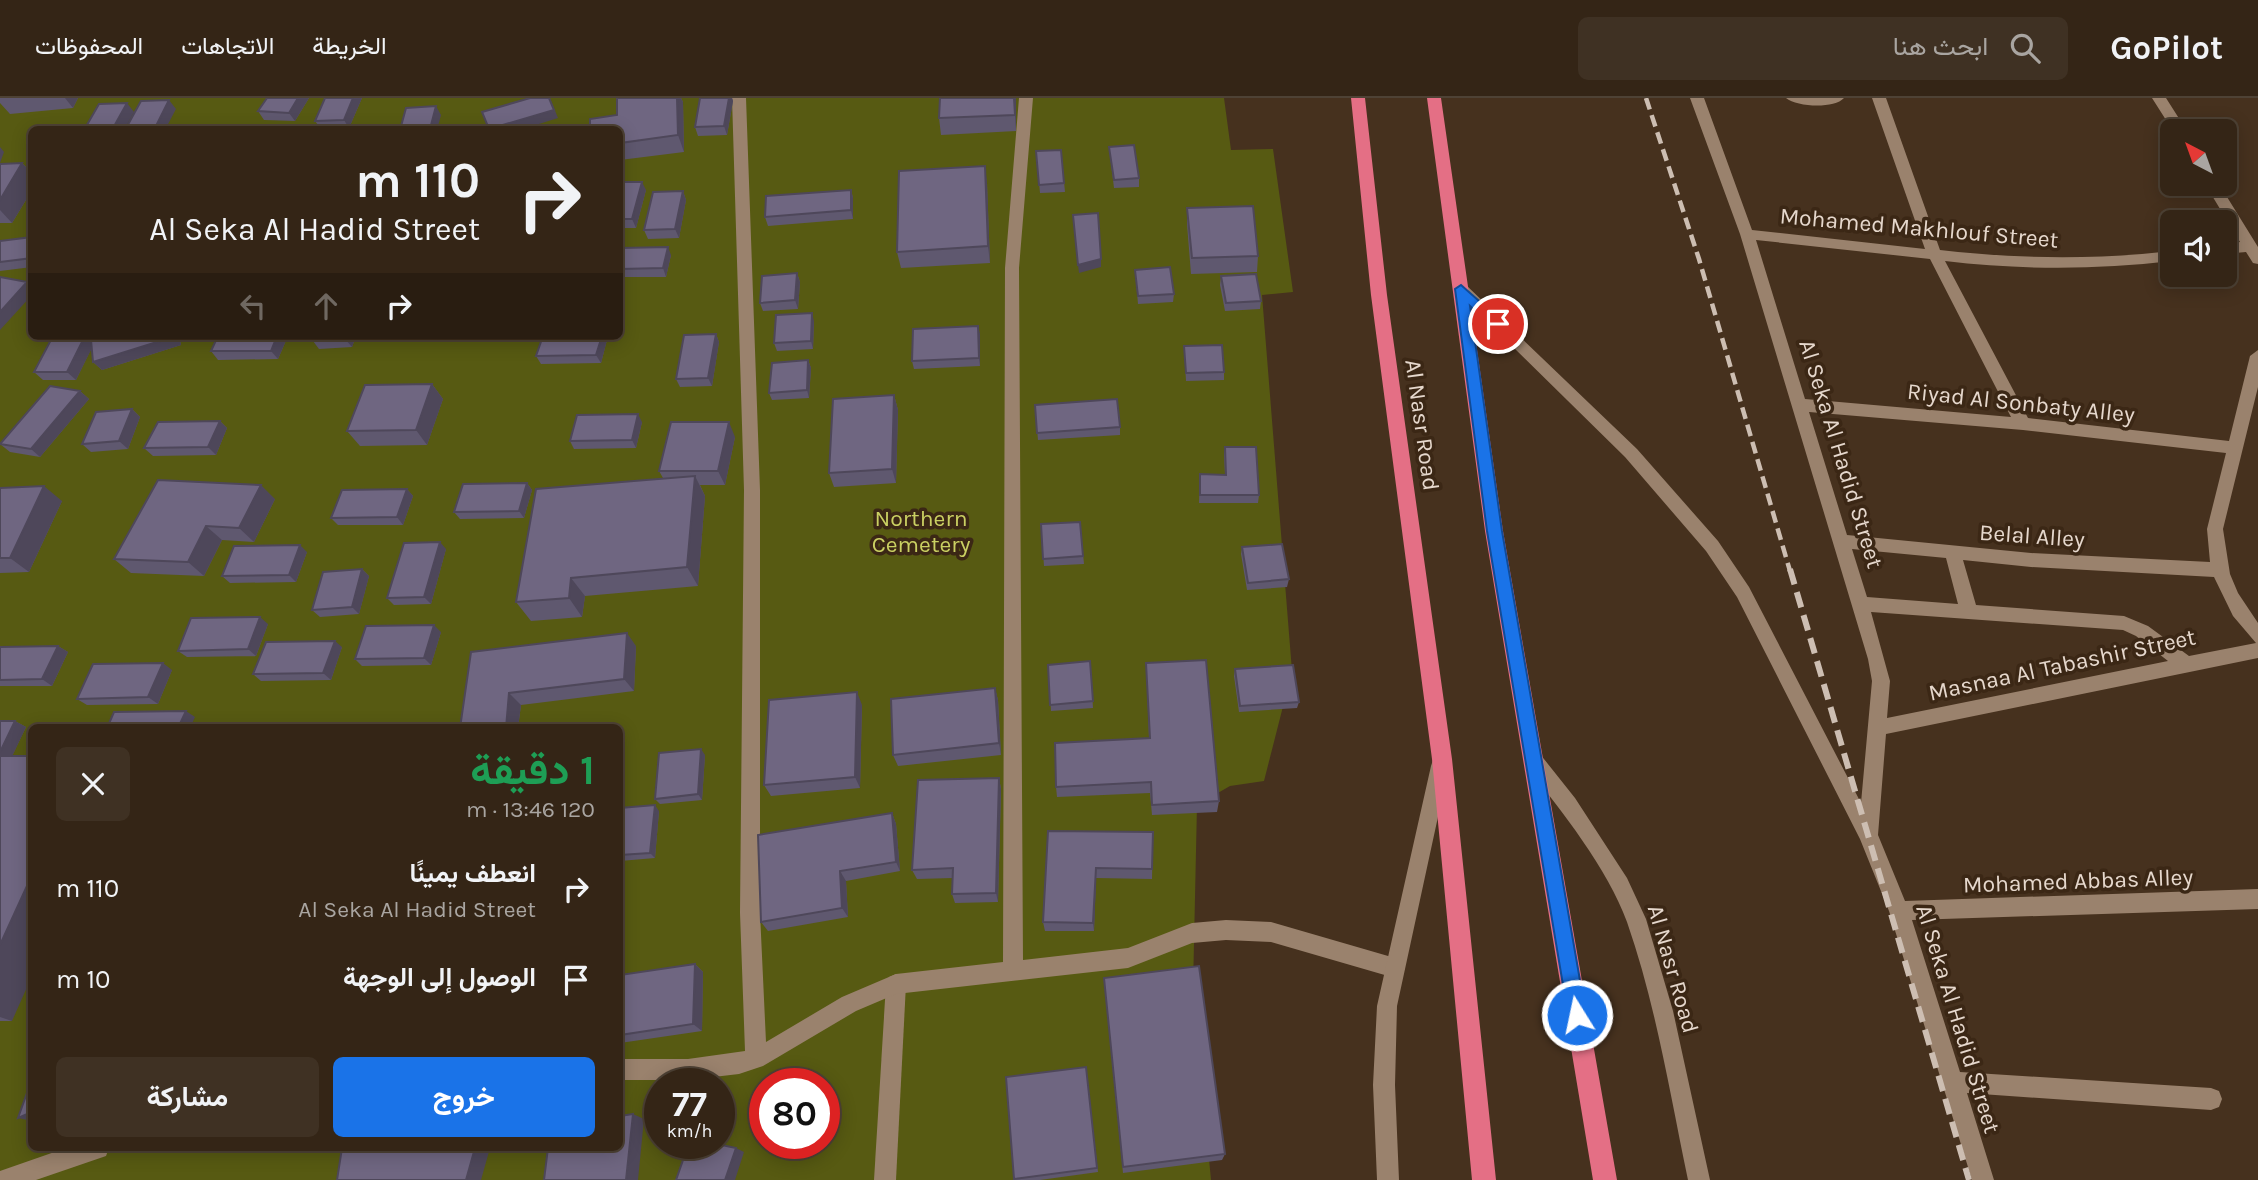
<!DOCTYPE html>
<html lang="ar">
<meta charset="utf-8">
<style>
body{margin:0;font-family:Karla,Vazirmatn,sans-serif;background:#3f3123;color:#f1f3f6;direction:rtl;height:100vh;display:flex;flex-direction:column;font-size:26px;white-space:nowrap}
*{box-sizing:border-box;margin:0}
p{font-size:23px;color:#a9a5a1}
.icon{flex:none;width:38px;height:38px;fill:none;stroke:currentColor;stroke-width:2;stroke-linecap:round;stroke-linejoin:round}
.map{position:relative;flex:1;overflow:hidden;direction:ltr}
.details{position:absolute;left:28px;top:626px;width:595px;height:427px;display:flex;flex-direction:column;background:#342516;border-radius:10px;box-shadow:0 4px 18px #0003,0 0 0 2px #4e4235;direction:rtl}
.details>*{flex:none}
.top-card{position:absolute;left:28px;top:28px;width:595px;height:214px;border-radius:10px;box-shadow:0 4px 18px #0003,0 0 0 2px #4e4235;direction:rtl;background:#342516;color:#f1f3f6;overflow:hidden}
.needle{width:46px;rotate:319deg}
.buttons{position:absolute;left:2160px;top:21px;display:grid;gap:14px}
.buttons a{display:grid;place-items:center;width:77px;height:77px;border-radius:10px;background:#342516;box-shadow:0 4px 18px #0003,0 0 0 2px #4e4235;font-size:35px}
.speed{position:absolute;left:644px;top:970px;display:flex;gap:14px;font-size:35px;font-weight:700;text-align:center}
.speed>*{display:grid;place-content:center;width:91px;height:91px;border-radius:50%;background:#342516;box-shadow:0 4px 18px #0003,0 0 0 2px #4e4235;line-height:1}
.speed small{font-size:18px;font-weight:400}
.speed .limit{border:10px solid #d22;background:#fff;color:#111}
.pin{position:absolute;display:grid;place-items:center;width:60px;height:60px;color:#fff;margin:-30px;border:4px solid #fff;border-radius:50%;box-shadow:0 2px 7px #0007}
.me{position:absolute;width:77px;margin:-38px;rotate:350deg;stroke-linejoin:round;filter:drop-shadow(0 0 5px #0008)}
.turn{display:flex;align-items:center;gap:24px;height:147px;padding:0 28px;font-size:32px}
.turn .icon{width:91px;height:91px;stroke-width:2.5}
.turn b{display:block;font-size:49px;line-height:60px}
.lanes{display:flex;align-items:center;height:66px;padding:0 28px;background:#0003;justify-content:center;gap:35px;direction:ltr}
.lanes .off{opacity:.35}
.round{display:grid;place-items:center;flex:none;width:74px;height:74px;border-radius:10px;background:#3f3123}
.headline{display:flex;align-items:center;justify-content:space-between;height:119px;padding:0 28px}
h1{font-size:42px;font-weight:700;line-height:52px;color:#1e9e55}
.button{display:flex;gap:14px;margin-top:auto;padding:14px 28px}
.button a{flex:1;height:80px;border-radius:10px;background:#1a73e8;color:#fff;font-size:28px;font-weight:700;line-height:80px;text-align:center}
.button a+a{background:#3f3123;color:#f1f3f6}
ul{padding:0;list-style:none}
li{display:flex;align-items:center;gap:21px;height:91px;padding:0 28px}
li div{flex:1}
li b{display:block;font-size:26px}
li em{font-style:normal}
header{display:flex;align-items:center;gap:42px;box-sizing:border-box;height:98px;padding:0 35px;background:#342516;border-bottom:2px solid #4e4235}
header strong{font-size:33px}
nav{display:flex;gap:38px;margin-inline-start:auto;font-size:24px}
.search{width:490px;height:63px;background:#3f3123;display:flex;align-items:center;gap:18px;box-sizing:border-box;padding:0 24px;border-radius:10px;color:#a9a5a1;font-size:26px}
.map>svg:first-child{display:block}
.green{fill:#575a12;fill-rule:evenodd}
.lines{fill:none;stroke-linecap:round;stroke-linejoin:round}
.service{fill:#9a826d;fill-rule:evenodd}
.minor{fill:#9a826d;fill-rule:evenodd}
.tertiary{fill:#9a826d;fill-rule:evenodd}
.trunk{fill:#e46f85;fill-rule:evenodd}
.rail-far1{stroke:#cdbeb2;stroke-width:4.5;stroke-dasharray:12 6;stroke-linecap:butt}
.rail{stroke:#cdbeb2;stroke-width:6;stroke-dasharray:16 8;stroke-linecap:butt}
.wall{fill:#5f586f}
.shaded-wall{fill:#4e475a}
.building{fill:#6f6681;stroke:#4e475a;stroke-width:2}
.route{fill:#1a73e8;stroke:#114b97;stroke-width:2}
.labels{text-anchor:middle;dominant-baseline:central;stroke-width:7;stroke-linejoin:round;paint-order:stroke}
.street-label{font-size:23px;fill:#e6d8cd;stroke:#3b2715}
.park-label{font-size:23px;fill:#cad062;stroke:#3b2715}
</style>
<header>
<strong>GoPilot</strong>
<div class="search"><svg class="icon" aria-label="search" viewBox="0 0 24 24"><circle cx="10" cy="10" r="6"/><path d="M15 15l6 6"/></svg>ابحث هنا</div>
<nav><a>الخريطة</a><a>الاتجاهات</a><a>المحفوظات</a></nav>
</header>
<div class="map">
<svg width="2258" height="1082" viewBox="0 0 2258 1082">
<rect width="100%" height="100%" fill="#46311e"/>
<!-- green -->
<path class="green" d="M0,0H1224L1231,52L1273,51L1293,194L1262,197L1292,573L1264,683L1230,688L1197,707L1193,891L1211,1082H0ZM32,32H620V238H32ZM32,630H620V1050H32ZM660,985H719V1045H660ZM765,985H824V1045H765Z"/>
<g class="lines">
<!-- service -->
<path class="service" d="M896,876L903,879L906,886L896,1082H874L886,886L889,879Z"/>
<!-- minor -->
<path class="minor" d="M732,0H746L760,392V815L766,944L842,899L896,876L1003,864L1005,170L1019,0H1033L1019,170L1023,862L1128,850L1192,825L1226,822L1271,824L1395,860L1402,863L1405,870L1402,877L1395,880L1271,844L1226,842L1192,845L1128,870L896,896L856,913L763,968L739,976L688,982H620V961H688L745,953L740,815L744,392Z
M1690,0H1704L1752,132L1925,151L1872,0H1886L1940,152C2018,161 2094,162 2172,153V163C2095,172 2021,172 1945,163L2028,320L2229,343L2250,258L2258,252V289L2223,431L2230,476L2238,495L2258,525V560L1886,636L1878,737L1905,803L2258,791V811L1912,822L1960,974L2211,990L2219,993L2222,1001L2219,1009L2211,1012L1967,995L1994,1082H1972L1889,813L1860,741L1737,499L1706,453L1625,359L1454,191L1456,187H1466L1637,351L1718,443L1749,489L1861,705L1872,583L1868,561L1740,136ZM1756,142L1930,161L2011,319L1805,301ZM1809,314L2023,332L2226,355L2207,431L2210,464L2031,455L1847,437ZM1852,451L1946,460L1958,506L1867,499ZM1963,462L2031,469L2214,479L2233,518L2256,545L2189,558L2148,528L2124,518L1976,507ZM1871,514L2123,532L2136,538L2168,563L1887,620L1890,583Z
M1786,0H1844C1834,11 1797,9 1786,0Z
M2152,0H2166L2187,33H2173Z
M2205,86H2219L2258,149V166L2253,165L2246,154L2224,156V146L2240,144Z
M66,1050H109L106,1058L36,1082H0V1073Z"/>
<!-- tertiary -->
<path class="tertiary" d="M1533,654L1540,656L1575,700L1627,780L1646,821L1673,913L1710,1082H1688C1670,996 1656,907 1627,824C1608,771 1561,712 1526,668L1524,662L1526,656Z
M1440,659L1447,662L1449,668L1397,908L1395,987L1399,1082H1377L1373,987L1377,908L1431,668L1433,662Z"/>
<!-- trunk -->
<path class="trunk" d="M1351,0H1365L1387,197L1452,661L1496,1082H1472L1432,661L1371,197Z
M1427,0H1441L1503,433L1617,1082H1593L1485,433Z"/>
<!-- rail-far1 -->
<path class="rail-far1" d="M1646,0L1699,161L1790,473"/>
<!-- rail -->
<path class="rail" d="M1790,471L1969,1082"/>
</g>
<!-- wall -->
<path class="wall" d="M0,0H78L73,10L10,16L0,5Z
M267,0H309L295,23L264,22L258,13Z
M325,0H362L349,30L321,31L315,23Z
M617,0H681L683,4L684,54L620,62V32L617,17Z
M729,0H732L733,3L727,37L698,38L695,29Z
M940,0H1016V33L941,37L939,20Z
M1109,49L1139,80V89L1114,90Z
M1061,52L1065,94L1040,95L1036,53Z
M22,65L32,75V92L12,125H0V66Z
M620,84L646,92L636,130H620Z
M987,85L990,165L901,170L897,154Z
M851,92L853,100V121L768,128L765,119Z
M683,93L686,102L679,140L648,141L644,132Z
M1187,110L1258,158L1257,174L1191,176L1187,126Z
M32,139V169L0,173V143Z
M620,150L671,157L666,179H620Z
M1135,172L1174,196L1173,204L1138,206Z
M797,175L800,184L798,211L763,213L760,205Z
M1221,178L1261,203L1260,211L1225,213L1220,187Z
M814,223L813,251L777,253L774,245Z
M716,236L719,244L712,288L680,289L676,281Z
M980,236V268L914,271L912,263Z
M105,238H179L181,247L102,272L93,264L92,249L76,282H43L34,274L96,241Z
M288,238L278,261L218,262L211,253Z
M356,238L352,249L319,251L313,243Z
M419,238H453V239L421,241Z
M607,242L601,265L541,266L536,258Z
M1184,248L1224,274V282L1186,283Z
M808,262L811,270L809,300L772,302L769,295Z
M432,286L443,301L427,347L360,348L347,333Z
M80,293L89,301L40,359L10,354L0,346Z
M894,297L898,312L896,385L834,389L829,375Z
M1035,307L1120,329V337L1038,342Z
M132,311L140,319L128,351L91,354L82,346Z
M220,323L227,330L216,357L153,358L144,350Z
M642,324L636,350L574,351L570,343Z
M735,339L725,387H700L705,398L698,488L585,498L582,519L531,523L516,504L663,380L659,373Z
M1225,349L1259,397L1258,405H1199L1200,376L1225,377L1224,357Z
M527,385L532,392L524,420L460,421L454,414Z
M0,390L62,403L29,474L0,475Z
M407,391L413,398L403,427H338L331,420Z
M275,401L254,444L222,442L204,478L131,475L114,461Z
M1080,424L1084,466L1044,468L1041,426Z
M1242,449L1289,481L1287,489L1247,492L1241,456Z
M446,451L431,506L394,507L387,500Z
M307,454L296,484L230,485L222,478Z
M362,471L369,478L359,516L320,519L312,512Z
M268,526L256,558L187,559L178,553Z
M441,534L431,567L362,568L355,561Z
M58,548L68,554L52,588H0V549Z
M636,548L634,593L521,607L518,630H460L471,554Z
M342,549L331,582L261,583L253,576Z
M1090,563L1093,610L1051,613L1048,567Z
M1146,565L1219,703L1217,714L1152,717L1150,695L1057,699L1056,689L1149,640Z
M1235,571L1299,604L1297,610L1239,614L1234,578Z
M172,572L158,606L87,607L77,601Z
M995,590L998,602L1001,657L898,668L893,657Z
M862,607L860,690L771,698L764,687Z
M0,623H15L26,629L12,658V923H0Z
M705,657L702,702L660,706L655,701Z
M999,680L1001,691L998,804L955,805L952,796L953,780L917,781L912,772Z
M620,710L659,713L655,760L620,763Z
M892,715L896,726L900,773L846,783L848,819L768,833L761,824Z
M1048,733L1153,734L1152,781L1096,780L1094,833H1045L1043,824Z
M695,866L703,874L702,933L620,945V877Z
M1104,880L1225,1056L1222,1062L1123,1075Z
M1086,969L1098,1074L1040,1082H1014L1006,979Z"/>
<!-- shaded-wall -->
<path class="shaded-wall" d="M65,0H78L73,10Z
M298,0H309L295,23L289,15Z
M353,0H362L349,30L344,22Z
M550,0L558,20L520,32H489V31Z
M677,0H681L683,4L684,54L678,37Z
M729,0H732L733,3L727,37L724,28Z
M1014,0H1016V33L1015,17Z
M169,2L176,11L165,32H154Z
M127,5L134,14L124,32H112Z
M436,8L441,17L437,32H430Z
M0,49L4,54L0,65Z
M22,65L32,75V92L12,125L0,112V102Z
M985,68L987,85L990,165L988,148Z
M642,84L646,92L636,130L632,121Z
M851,92L853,100V121L851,112Z
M683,93L686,102L679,140L675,131Z
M668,149L671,157L666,179L663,170Z
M1101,161V169L1079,175L1078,167Z
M797,175L800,184L798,211L795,202Z
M27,184L32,188V197L0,232V214Z
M812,215L814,223L813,251L811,243Z
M978,228L980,236V268L979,260Z
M716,236L719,244L712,288L708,280Z
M85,238H98L76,282L67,274Z
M173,238H179L181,247L102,272L93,264Z
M277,238H288L278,261L271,253Z
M346,238H356L352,249L345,241Z
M602,238H605L607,242L601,265L596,257Z
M808,262L811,270L809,300L807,292Z
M432,286L443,301L427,347L416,332Z
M80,293L89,301L40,359L31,351Z
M894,297L898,312L896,385L892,371Z
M132,311L140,319L128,351L119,343Z
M638,316L642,324L636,350L632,342Z
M220,323L227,330L216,357L208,349Z
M729,324L735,339L725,387L718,373Z
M695,378L705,398L698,488L687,469Z
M527,385L532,392L524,420L519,413Z
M261,387L275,401L254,444L239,430Z
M44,388L62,403L29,474L10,460Z
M407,391L413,398L403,427L397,419Z
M206,428L222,442L204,478L188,464Z
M440,444L446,451L431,506L424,499Z
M300,447L307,454L296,484L289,477Z
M362,471L369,478L359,516L352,509Z
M571,480L585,498L582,519L569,500Z
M260,519L268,526L256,558L248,551Z
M434,527L441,534L431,567L424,560Z
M627,535L636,548L634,593L624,581Z
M335,543L342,549L331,582L323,575Z
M58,548L68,554L52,588L42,581Z
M163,565L172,572L158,606L148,599Z
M995,590L998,602L1001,657L999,645Z
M857,594L862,607L860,690L855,679Z
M509,595L521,607L518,630H506Z
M186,613L195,619L190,630H178Z
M15,623L26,629L9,665L0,660V654Z
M701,651L705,657L702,702L698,696Z
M999,680L1001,691L998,804L996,795Z
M655,707L659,713L655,760L650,755Z
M892,715L896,726L900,773L896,764Z
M1096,770V780L1094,833L1093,825Z
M840,773L846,783L848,819L842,810Z
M32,777V878L12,923L0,919V847Z
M695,866L703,874L702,933L693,926Z
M32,1014V1023L18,1020Z
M633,1016L644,1021L638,1082H626Z
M475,1050H490L481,1082H466Z
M736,1050L744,1054L735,1082H725Z"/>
<!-- building -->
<path class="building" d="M267,0H298L289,15L258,13Z
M325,0H353L344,22L315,23Z
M530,0H549L554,12L489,31L482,14Z
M617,0H677L678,37L620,45V32H590V21L617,17Z
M700,0H729L724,28L695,29Z
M940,0H1014L1015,17L939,20Z
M169,2L154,32H125L141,3Z
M127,5L112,32H84L99,6Z
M436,8L430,31L400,32L406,10Z
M309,27L307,32H278L280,28Z
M1134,47L1139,80L1114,82L1109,49Z
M1061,52L1064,85L1039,87L1036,53Z
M22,65L0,102V66Z
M985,68L988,148L897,154L899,73Z
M620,84H642L632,121H620Z
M851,92V112L765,119L766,98Z
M683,93L675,131L644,132L653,94Z
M1253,108L1258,158L1192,160L1187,110Z
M1098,115L1101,161L1078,167L1073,117Z
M32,139V160L0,164V143Z
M668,149L663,170L620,171V150Z
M1170,169L1174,196L1138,198L1135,172Z
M797,175L795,202L760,205L762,178Z
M1256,176L1261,203L1226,205L1221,178Z
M0,179L27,184L0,214Z
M812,215L811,243L774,245L776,217Z
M978,228L979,260L912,263L913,231Z
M716,236L708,280L676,281L684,237Z
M53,238H85L67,274H34Z
M105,238H173V239L93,264L91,242Z
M218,238H277L271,253H211Z
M314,238H346L345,241L313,243Z
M543,238H602L596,257L536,258Z
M1222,247L1224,274L1186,275L1184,248Z
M808,262L807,292L769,295L772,265Z
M432,286L416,332L347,333L365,287Z
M50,288L80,293L31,351L0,346Z
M894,297L892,371L829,375L833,301Z
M1117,301L1120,329L1037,335L1035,307Z
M132,311L119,343L82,346L96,314Z
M638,316L632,342L570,343L577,317Z
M220,323L208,349L144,350L158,324Z
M671,324H729L718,373H659Z
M1225,349H1256L1259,397H1200V376L1226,377Z
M695,378L687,469L571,480L569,500L516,504L536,391Z
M158,382L261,387L239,430L206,428L188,464L114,461Z
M527,385L519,413L454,414L463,386Z
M44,388L10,460H0V390Z
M407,391L397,419L331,420L342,392Z
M1080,424L1083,458L1043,461L1041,426Z
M440,444L424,499L387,500L404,445Z
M1282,446L1289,481L1248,485L1242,449Z
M300,447L289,477L222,478L234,448Z
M362,471L352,509L312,512L323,474Z
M260,519L248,551L178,553L191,520Z
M434,527L424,560L355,561L366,528Z
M627,535L624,581L509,595L506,630H460L471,554Z
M335,543L323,575L253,576L266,544Z
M58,548L42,581L0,582V549Z
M1206,562L1219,703L1152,707L1151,684L1056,689L1055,645L1150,640L1146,565Z
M1090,563L1093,603L1050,607L1048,567Z
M163,565L148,599L77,601L93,566Z
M1293,567L1299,604L1240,608L1235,571Z
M995,590L999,645L893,657L891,601Z
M857,594L855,679L764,687L769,602Z
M186,613L178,630H107L114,614Z
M0,623H15L0,654Z
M701,651L698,696L655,701L659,655Z
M0,658H32V777L0,847Z
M999,680L996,795L952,796L953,770L912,772L918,682Z
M655,707L650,755L620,757V710Z
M892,715L896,764L840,773L842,810L761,824L758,737Z
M1048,733L1153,734L1152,771L1096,770L1093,825L1043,824Z
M695,866L693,926L620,937V877Z
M1199,868L1225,1056L1123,1069L1104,880Z
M1086,969L1097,1070L1014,1081L1006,979Z
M32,981V1014L18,1020Z
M633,1016L626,1082H544L548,1050H620V1018Z
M689,1045H712L736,1050L725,1082H676Z
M342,1050H475L466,1082H337Z"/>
<!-- route -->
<path class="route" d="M1461,187L1505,226L1498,231L1493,230L1470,208L1502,433L1586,917L1584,923L1577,926L1570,923L1568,917L1487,433L1455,191Z"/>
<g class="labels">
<!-- street labels -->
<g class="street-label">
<text transform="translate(1919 130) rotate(5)">Mohamed Makhlouf Street</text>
<text transform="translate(2021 305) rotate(6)">Riyad Al Sonbaty Alley</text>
<text transform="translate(1422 327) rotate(82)">Al Nasr Road</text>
<text transform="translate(1841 356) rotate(73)">Al Seka Al Hadid Street</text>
<text transform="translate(2032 438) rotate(4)">Belal Alley</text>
<text transform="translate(2062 567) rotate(-12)">Masnaa Al Tabashir Street</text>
<text transform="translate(2078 783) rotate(-2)">Mohamed Abbas Alley</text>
<text transform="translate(1673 871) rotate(74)">Al Nasr Road</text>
<text transform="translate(1958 921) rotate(73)">Al Seka Al Hadid Street</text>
</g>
<!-- park labels -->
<g class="park-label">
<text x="921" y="420">Northern<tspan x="921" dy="26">Cemetery</tspan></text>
</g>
</g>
</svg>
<div class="buttons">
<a><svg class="needle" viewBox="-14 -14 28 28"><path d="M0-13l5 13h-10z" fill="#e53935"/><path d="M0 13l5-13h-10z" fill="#a9a5a1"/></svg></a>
<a><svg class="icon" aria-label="sound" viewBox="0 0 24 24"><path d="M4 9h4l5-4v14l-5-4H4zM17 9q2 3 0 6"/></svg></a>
</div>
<div class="speed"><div>77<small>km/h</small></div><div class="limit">80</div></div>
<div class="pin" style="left:1498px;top:226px;background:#d93025"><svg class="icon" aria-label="arrive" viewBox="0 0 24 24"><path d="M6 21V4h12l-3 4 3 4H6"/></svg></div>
<svg class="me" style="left:1577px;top:917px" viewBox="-20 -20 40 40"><circle r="17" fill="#1a73e8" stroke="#fff" stroke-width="3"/><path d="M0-11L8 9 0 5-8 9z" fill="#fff"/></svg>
<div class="top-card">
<div class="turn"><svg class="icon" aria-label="right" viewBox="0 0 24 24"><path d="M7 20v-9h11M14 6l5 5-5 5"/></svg><div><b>110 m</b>Al Seka Al Hadid Street</div></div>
<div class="lanes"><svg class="icon off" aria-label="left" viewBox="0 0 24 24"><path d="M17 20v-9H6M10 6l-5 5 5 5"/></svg><svg class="icon off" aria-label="ahead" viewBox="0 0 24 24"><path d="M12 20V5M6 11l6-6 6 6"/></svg><svg class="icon" aria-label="right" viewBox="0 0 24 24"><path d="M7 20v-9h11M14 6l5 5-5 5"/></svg></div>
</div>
<section class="details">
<div class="headline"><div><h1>1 دقيقة</h1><p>120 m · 13:46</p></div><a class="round"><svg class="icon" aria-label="close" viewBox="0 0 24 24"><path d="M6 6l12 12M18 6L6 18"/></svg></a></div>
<ul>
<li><svg class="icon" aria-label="right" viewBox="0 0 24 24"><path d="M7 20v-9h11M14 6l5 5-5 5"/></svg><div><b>انعطف يمينًا</b><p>Al Seka Al Hadid Street</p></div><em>110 m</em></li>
<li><svg class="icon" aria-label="arrive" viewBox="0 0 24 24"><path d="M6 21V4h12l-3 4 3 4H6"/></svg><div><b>الوصول إلى الوجهة</b></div><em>10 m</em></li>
</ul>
<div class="button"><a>خروج</a><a>مشاركة</a></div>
</section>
</div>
